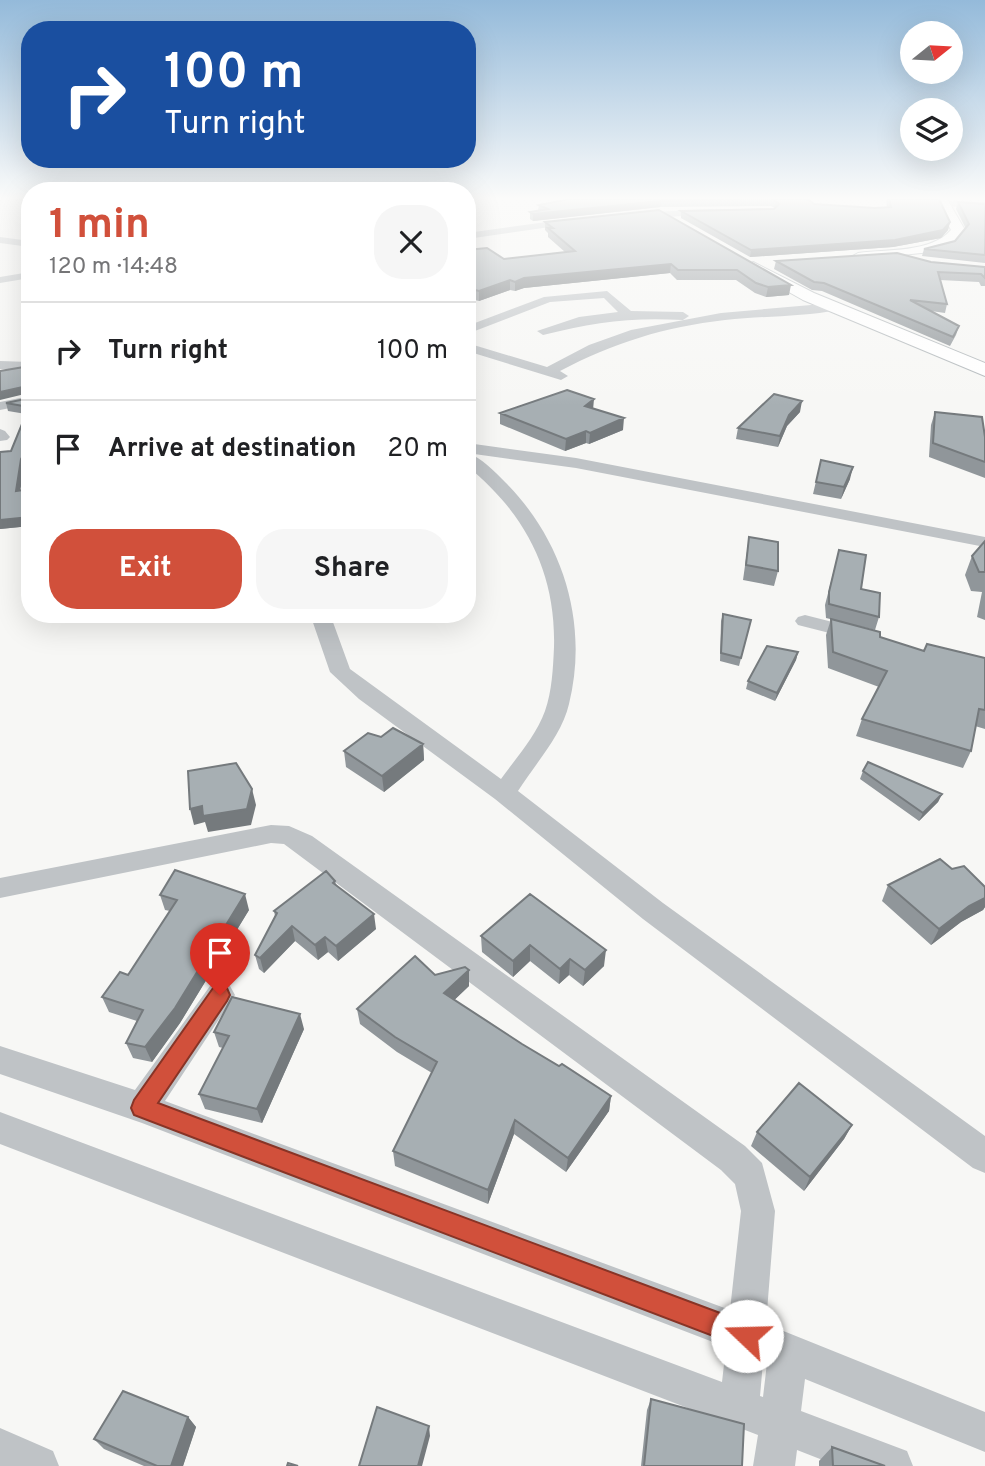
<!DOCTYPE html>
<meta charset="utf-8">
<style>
body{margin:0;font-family:Overpass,sans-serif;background:#f6f6f6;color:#202124;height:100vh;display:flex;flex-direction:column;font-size:26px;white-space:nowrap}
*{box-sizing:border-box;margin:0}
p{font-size:23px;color:#757577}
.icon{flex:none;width:38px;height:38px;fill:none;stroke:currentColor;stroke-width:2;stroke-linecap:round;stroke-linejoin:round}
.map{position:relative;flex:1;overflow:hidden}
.panel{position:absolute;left:21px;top:182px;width:455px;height:441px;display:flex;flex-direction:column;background:#fff;border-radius:28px;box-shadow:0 7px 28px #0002}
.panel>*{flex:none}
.banner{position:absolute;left:21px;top:21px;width:455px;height:147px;border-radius:28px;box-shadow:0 7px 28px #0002;background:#1a4fa0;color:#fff;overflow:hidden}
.needle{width:46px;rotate:72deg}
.controls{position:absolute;left:900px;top:21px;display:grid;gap:14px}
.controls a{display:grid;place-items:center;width:63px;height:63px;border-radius:50%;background:#fff;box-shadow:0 7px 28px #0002;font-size:35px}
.pin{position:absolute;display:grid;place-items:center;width:60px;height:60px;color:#fff;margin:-72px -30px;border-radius:50% 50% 50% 0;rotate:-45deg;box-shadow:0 0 7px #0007}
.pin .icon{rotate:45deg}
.me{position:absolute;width:77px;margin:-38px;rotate:291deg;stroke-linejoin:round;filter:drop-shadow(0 0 5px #0008)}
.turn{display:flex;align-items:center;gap:24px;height:147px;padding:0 28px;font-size:32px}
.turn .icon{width:91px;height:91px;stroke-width:2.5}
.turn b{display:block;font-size:49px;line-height:60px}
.round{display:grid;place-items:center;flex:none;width:74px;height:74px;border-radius:28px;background:#f6f6f6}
.head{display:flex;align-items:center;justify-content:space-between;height:119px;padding:0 28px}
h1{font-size:42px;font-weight:700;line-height:52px;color:#d1503b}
.primary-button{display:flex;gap:14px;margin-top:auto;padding:14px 28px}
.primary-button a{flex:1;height:80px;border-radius:28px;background:#d1503b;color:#fff;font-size:28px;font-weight:700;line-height:80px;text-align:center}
.primary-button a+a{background:#f6f6f6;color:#202124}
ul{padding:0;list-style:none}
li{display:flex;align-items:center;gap:21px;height:98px;padding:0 28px;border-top:2px solid #e0e0e0}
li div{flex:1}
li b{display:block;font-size:26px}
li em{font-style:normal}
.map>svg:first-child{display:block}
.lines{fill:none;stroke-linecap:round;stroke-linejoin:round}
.secondary-casing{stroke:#b1b7ba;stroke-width:2}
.street{fill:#bfc3c6;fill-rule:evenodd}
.secondary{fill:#fff;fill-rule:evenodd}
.wall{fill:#90969a}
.shaded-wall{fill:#757a7d}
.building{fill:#a7afb3;stroke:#757a7d;stroke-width:2}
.route{fill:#d1503b;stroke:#883426;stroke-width:2}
</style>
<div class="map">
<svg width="985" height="1466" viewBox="0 0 985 1466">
<rect width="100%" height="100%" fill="#f7f7f5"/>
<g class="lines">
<defs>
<path id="secondary" d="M935,199H947L965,230L952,246L931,252L853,260L851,257L858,253C887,249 931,253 951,230Z
M753,262L814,293L985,363V376L803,300L748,269L746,266Z"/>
</defs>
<!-- secondary casing -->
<use href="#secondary" class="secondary-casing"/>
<!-- street -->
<path class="street" d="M942,201L985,202V208L939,206L937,204Z
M711,209L714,210V214L634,219L629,216L634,213Z
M575,218L578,219V223L467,239V233Z
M0,237L30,241V247L0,243Z
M30,272V278L0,283V277Z
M607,291L631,311L683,312L689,316L683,320C632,317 593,322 543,335L537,331L579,317L618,312L604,298L550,302L467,334V326L544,297Z
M834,303L838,304V310C802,317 762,316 725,320C664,327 613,343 560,371L568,376L561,380L467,351V343L547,367L589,345L631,330L721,313Z
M0,361L30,362V370L0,369Z
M30,396V404L0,410V402Z
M0,429L5,431L10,437L7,440L0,441Z
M467,443L576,458L985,537V547L576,468L467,453Z
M467,453C481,457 495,472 505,482C563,540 589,623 569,704C562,735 535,764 518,791L663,903L985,1136V1173L973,1168L643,919L495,799L359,699L330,672L310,614H330L350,669L501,779C516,758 536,736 545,711C552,691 553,669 554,647C556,572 525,513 467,466Z
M805,615L864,630L867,634L864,638L857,640L798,625L795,621L798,617Z
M271,825L289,826L312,836L745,1146L762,1163L775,1211L766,1324L985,1412V1452L805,1379L801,1411L907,1451L913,1466H838L797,1450L795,1466H753L758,1435L0,1144V1112L722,1382L726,1347L142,1123L0,1074V1046L135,1090L210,986L220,982L230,986L235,995L165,1101L730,1310L741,1211L735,1184L721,1170L284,844L271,843L0,898V878ZM763,1362L767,1363L763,1397L760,1396Z
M0,1428L53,1451L59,1466H0Z"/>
<!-- secondary -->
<use href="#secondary" class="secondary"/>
</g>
<!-- wall -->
<path class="wall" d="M12,199H30V202Z
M569,199H804L814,204L875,208L887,207L886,199H939L950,222L948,230L941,238L893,247L750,257L681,218V211L775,208L771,206L660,207L533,221L530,219V212L538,210L539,205Z
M958,202L985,204V263L922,256L924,249L955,241L966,229L956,209Z
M659,210L789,295L766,297L755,293L736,280H677L670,273L524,288L515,291L510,290L479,301L467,298V250L504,259L565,252L548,237V233L545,230V222Z
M776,261L931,262L985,267V286H981L979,282L940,280L947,304L945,313L931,311L959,326L956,335L950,346L822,291L812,290L774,269Z
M30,398L20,490L30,526L0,529V452L11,451L26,414L8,411L6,403Z
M593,408L623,430L589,444L586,443L565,451L500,424V413Z
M800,412L787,426L778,447L736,439L738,428Z
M935,412L985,437V478L929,457L931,425Z
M821,460L850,479L841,499L813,494Z
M749,537L778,571L774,586L743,580Z
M985,541V620L977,617L982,592L971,591L965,575L972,556Z
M839,550L861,589L879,617L875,630L826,618L825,605Z
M723,614L751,620L739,666L720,661L721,621Z
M831,619L880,637L924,651L985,658V729L975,726L971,751L963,768L856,736L862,719L879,687L828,668L826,635Z
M798,652L796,660L775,701L746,689L748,681Z
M381,737L423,744L424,760L384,792L346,767L344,751Z
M863,771L942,794L938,802L919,821L860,779Z
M952,869L985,887V907L983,910L961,922L931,945L882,901L888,885Z
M335,881L336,884L376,929L338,961L328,952L318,960L295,941L264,973L259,969L255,955L275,916L274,911Z
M530,894L604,966L583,986L569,975L559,984L530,961L513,977L482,952L481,936Z
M160,895L249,910L180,1023L152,1062L133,1058L126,1043L137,1021L109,1012L102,997L128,975L170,911L165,910Z
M435,975L469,986L454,1000L522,1044L611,1096L609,1111L566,1172L514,1134L488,1204L395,1166L393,1151L432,1073L397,1052L360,1024L357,1009Z
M304,1029L262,1123L205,1109L199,1094L223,1048L219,1047L214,1032Z
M852,1125L844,1139L804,1191L751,1146L757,1132Z
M651,1399L742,1466H641L647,1410Z
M188,1417L196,1427L183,1466H144L104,1449L94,1439Z
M832,1447L885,1466H819V1461Z"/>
<!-- shaded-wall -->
<path class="shaded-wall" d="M661,201L660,207L533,221V214Z
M950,222L948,230L941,238L893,247L750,257L751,250Z
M671,264L670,273L524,288L515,291V282L524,278Z
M510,280V290L479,301V291Z
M791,285L789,295L766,297L768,287Z
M27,386L29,393L0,400V392Z
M594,399L593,410L585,406Z
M802,401L800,412L787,426L778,447L780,436L789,415Z
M624,418L623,430L589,444L590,433Z
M586,431V443L565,451L566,439Z
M30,444V457L24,467L19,499L16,491L21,459Z
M853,467L850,479L841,499L844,487Z
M30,517V526L0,529V520Z
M798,652L796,660L775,701L777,693Z
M423,744L424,760L384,792L382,776Z
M252,789L256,805L251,825L208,832L205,822L194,825L190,809Z
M942,794L938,802L919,821L923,813Z
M245,894L249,910L180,1023L152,1062L145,1047Z
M985,898V907L983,910L961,922L931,945L939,929L969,906Z
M374,914L376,929L338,961L336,946Z
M292,926L295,941L264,973L260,958Z
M325,937L328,952L318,960L315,945Z
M530,945V961L513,977V961Z
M606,950L604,966L583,986L585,970Z
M570,959L569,975L559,984L560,969Z
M469,970V986L445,1009L444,993Z
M300,1014L304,1029L262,1123L257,1109Z
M611,1096L609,1111L566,1172L568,1158Z
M515,1120L514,1134L488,1204V1190Z
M852,1125L844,1139L804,1191L810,1177Z
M188,1417L196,1427L183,1466H171Z
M429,1426L430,1436L422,1466H418Z"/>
<!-- building -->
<path class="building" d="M569,199H742L661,201L533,214L530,212L548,209L539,205Z
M773,199H804L809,200L814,204L875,208L891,207L889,199H939L950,222L943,230L895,240L751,250L681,211L774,209L779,204Z
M958,202L985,204V255L924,249L955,241L969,224Z
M659,210L791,285L768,287L756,283L737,270H678L671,264L524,278L515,282L510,280L479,291L467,288V250L487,248L504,259L575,251L548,228H553L545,222Z
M897,253L931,262L985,267V278L981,274L938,272L947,304L910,300L959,326L953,337L824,283L814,282L776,261Z
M30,366V388L27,386L0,392V371Z
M567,390L594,399L585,406L624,418L590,433L586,431L566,439L500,413Z
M774,394L802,401L789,415L780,436L738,428Z
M30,396V444L21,459L16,491L30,489V517L0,520V452L11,451L29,407L6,403L30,398Z
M935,412L982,417L985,437V462L933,443Z
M821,460L853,467L844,487L816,482Z
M749,537L778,542V571L746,565Z
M985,541V572H979L972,556Z
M839,550L866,555L861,589L880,593L879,617L829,604V592Z
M723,614L751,620L741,658L721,653Z
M831,619L880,632V637L924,651L927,644L985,658V710L979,709L971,751L862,719L887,671L833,652Z
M767,646L798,652L777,693L748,681Z
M393,728L423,744L382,776L344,751L368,733L381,737Z
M868,762L942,794L923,813L863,771Z
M236,763L252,789L247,809L203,816L202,806L190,809L188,771Z
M940,859L952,869L964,866L985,887V898L969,906L939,929L888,885Z
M175,870L245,894L175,1008L145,1047L126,1043L143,1010L102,997L120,972L128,975L177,900L160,895Z
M326,871L335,881L333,883L374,914L336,946L325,937L315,945L292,926L260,958L255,955L277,913L274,911Z
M530,894L606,950L585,970L570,959L560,969L530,945L513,961L481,936Z
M415,956L435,975L465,967L469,970L444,993L522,1044L559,1066L562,1064L611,1096L568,1158L515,1120L488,1190L393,1151L437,1062L395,1037L357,1009Z
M232,997L300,1014L257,1109L199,1094L229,1036L214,1032Z
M799,1083L852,1125L810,1177L757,1132Z
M123,1391L188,1417L171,1466H157L94,1439Z
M651,1399L744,1424L742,1466H644Z
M377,1407L429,1426L418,1466H359Z
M832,1447L885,1466H833Z
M288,1463L298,1466H287Z"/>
<!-- sky -->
<linearGradient id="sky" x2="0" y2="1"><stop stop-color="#94bada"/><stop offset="0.49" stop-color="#fbfbfa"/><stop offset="1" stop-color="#fbfbfa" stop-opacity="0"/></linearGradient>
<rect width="985" height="405" fill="url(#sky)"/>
<!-- route -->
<path class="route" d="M220,986L227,988L230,995L227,1001L158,1103L747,1323L756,1327L760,1336L756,1346L747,1349L134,1115L131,1108L134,1100L213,988Z"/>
</svg>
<div class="controls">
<a><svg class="needle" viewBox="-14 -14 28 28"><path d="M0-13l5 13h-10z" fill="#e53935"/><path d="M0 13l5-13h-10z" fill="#757577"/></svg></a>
<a><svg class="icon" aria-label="layers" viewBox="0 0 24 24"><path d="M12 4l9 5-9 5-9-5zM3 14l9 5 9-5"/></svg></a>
</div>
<div class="pin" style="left:220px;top:995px;background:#d93025"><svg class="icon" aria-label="arrive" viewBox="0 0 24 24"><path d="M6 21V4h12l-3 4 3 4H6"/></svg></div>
<svg class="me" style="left:747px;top:1336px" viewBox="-20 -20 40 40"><circle r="19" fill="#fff"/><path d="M0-13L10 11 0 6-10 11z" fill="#d1503b"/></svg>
<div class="banner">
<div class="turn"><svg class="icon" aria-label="right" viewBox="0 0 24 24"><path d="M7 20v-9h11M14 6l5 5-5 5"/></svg><div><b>100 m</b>Turn right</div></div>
</div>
<section class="panel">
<div class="head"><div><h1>1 min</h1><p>120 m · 14:48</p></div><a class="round"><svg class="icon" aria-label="close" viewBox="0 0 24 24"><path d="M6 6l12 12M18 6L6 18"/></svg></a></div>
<ul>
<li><svg class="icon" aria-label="right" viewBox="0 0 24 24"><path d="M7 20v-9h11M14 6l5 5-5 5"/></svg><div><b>Turn right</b></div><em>100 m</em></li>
<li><svg class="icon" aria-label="arrive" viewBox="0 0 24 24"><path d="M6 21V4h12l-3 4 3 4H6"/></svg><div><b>Arrive at destination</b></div><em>20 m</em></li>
</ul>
<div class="primary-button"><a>Exit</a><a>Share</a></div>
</section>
</div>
